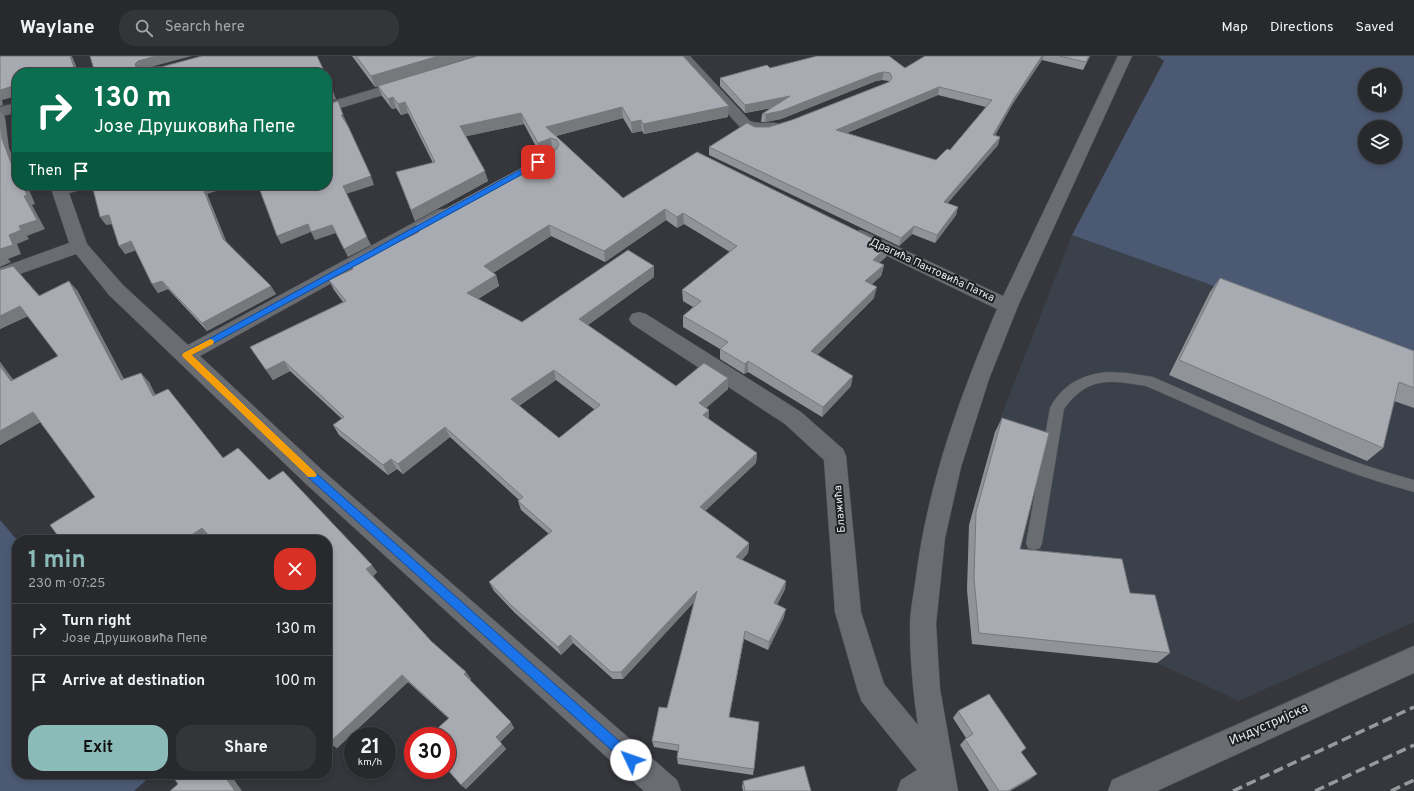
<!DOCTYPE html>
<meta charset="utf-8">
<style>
body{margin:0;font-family:Overpass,sans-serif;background:#343539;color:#f1f3f6;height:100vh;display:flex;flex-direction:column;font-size:15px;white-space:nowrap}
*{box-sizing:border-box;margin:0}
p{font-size:13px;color:#a5a6aa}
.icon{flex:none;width:22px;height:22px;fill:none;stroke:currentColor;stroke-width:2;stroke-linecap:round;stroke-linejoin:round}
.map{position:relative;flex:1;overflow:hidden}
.details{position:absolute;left:12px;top:479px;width:320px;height:244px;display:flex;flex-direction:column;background:#28292d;border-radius:16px;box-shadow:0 2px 6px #0003,0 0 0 1px #444549}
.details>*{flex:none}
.guide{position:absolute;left:12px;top:12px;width:320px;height:122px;border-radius:16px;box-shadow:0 2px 6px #0003,0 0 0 1px #444549;background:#0b6e4f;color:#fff;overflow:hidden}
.fabs{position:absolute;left:1358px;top:12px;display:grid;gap:8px}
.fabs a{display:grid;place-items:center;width:44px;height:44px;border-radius:50%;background:#28292d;box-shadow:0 2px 6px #0003,0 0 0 1px #444549;font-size:20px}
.speed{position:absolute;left:344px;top:671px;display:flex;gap:8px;font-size:20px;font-weight:700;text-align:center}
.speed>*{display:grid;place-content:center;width:52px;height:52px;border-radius:50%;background:#28292d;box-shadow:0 2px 6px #0003,0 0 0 1px #444549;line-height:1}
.speed small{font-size:10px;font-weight:400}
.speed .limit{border:6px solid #d22;background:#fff;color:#111}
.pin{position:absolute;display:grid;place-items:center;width:34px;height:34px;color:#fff;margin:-17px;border-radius:8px;box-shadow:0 2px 6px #0006}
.me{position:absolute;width:44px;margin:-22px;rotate:312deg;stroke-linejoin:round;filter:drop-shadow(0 0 3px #0008)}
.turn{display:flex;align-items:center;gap:14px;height:84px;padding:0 16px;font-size:18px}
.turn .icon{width:52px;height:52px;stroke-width:2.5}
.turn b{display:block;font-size:28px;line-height:34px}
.then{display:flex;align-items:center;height:38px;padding:0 16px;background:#0003;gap:8px;font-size:15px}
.round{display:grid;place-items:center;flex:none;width:42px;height:42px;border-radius:16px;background:#343539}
.headline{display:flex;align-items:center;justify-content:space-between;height:68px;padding:0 16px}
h1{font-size:24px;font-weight:700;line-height:30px;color:#8bbbb9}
.action{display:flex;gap:8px;margin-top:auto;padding:8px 16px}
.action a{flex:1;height:46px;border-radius:16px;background:#8bbbb9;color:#111;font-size:16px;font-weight:700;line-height:46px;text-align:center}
.action a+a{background:#343539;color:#f1f3f6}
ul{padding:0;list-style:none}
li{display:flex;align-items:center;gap:12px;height:52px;padding:0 16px;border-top:1px solid #444549}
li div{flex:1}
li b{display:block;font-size:15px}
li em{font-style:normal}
header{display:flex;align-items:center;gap:24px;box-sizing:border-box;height:56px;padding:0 20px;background:#28292d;border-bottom:1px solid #444549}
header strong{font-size:19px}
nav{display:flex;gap:22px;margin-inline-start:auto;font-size:14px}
.search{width:280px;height:36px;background:#343539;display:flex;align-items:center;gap:10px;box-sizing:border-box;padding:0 14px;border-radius:16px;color:#a5a6aa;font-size:15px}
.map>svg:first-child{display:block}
.built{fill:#3b414a}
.green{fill:#4b5972;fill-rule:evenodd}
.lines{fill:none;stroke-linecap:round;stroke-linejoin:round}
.lane-casing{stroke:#505356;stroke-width:1}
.street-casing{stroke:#505356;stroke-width:1}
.lane{fill:#696c71;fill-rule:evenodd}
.street{fill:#696c71;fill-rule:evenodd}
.rail{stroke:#97999c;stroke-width:3.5;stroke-dasharray:10 5;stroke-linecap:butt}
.wall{fill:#909398;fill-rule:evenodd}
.shaded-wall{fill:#76787c}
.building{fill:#a8abb1;stroke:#76787c;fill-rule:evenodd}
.route{fill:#1a73e8;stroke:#114b97}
.slow{fill:#f59e0b}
.labels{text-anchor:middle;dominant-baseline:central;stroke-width:4;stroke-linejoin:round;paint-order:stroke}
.street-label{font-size:11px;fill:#e4e6e9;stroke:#1d1f21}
.near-street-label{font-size:13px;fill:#e4e6e9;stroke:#1d1f21}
</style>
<header>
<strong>Waylane</strong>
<div class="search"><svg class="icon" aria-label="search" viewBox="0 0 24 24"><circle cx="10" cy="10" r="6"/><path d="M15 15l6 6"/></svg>Search here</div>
<nav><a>Map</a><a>Directions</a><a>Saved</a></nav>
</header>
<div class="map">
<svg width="1414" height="735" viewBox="0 0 1414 735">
<rect width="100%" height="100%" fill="#35373c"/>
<!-- built -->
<path class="built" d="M1072,179L1414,302V566L1239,645L1157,607L973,588L967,534L969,469L995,376Z"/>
<!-- green -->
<path class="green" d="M1157,0H1414V302L1072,179L1164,5ZM1365,19H1395V49H1365ZM1365,71H1395V101H1365Z
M0,464L17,484V718H153L134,735H0Z"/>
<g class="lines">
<defs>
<path id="lane" d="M1106,316L1127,317L1153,321C1239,358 1324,400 1414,424V436C1321,411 1234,368 1146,330C1109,324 1088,320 1064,353L1042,487L1040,492L1034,494L1028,492L1026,487L1050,352C1062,329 1081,319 1106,316Z"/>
<path id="street" d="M675,0H690L750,65C761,69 770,65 779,68L782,71L779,74L763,77L740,71Z
M1118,0H1132L1018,250L989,323L961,411L945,482L936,568L940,633L958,735H897L901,724L917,714L862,646L858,636L835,556L824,404L785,368L632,268L629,263L632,258L639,256L646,258L801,356L843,393L846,400L861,556L884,628L918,669C913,636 910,603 910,570C910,554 914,537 916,521C928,427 960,340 997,253L854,184L851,180L854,176L860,174L866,176L1003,240Z
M408,23L413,24L415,27L413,30L327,56V47Z
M17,47V56L0,61V51Z
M50,129H87L85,133L69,137L87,188L123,229L188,289L437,154L443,153L449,154L452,158L449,162L200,300L322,414L677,724L681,735H644L306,428L109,239L76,198L0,225V212L69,187Z
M1414,590V617L1157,735H1108L1112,724Z"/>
</defs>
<!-- lane casing -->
<use href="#lane" class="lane-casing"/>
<!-- street casing -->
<use href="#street" class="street-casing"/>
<!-- lane -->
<use href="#lane" class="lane"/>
<!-- street -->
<use href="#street" class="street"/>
<!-- rail -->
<path class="rail" d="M1233,735L1414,651
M1315,735L1414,689
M1391,735L1414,724"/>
</g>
<!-- wall -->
<path class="wall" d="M352,0H474L375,31Z
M925,0H1090L1083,14L1042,4L1012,49L995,79L1000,81L998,89L947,147L958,151L956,159L935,187L912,178L899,190L709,99V91L755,71H769L792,64L889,26L888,25L882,24L876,25L781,63L765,66H761L762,58L772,52L745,57L720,30V22L770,12H905ZM938,39L986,51L950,94L936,104L847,77Z
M378,30L728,61L644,78L642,75L632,77L623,62L556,80L623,142L888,190L886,201L879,207L884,209L881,220L872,228L874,242L817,299L851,330L822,361L748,316L744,318L720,303V293L683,271V260L693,251L683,245L682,234L730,196L684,168L677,172L666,164L605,206L551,180L493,217L496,219L499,230L478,243L522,266L654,221L588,269L676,330L728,322V333L706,352L709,364L757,397L756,407L705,455L749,487L748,497L742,504L786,525L785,533L777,549L784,561L768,594L744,583L729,661L754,713L753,719L678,708L677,702L678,695L654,691L652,685L667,652L694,546L623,623H613L573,587L561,599L515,557L494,535L489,526L549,478L521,454L518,445L519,444L450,381L403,418L397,413L388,419L339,379L333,369L342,363L290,315L273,324L250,291L343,246L334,234L329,224L353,213L375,197L419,176L545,102L544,100L555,94L552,93L540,98L524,68L466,80L488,125L415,165L396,116L433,107L408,57L401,59L396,52L392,53L382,40ZM556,324L595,354L559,382L519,350Z
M207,138L226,185L276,238L207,275L168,233L158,237L152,228L136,194L125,198L112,168L106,169Z
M13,210L40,240L77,234L124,323L149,326L155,339L168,333L223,402L269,424L377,516L373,520L431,585L471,623L470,624L514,672L500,686L506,693L466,733L461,729L448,662L408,626L337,692L329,687L327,484L209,480L204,484H61L95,441L40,366L0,389V306L13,324L58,300L28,260L0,273V214Z
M1220,222L1414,295V352L1394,345L1383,392L1367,405L1169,319L1210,236Z
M1002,362L1020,493L1130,537L1170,597L1157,607L972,588L967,534L969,469L995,376Z
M958,655L1021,696L1037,718L1029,724L1010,735H989L960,689L966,682L953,662Z
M743,725L811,735H743L742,731Z"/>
<!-- shaded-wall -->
<path class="shaded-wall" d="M70,0H72L79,17H55Z
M157,0H192L143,13L140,16L135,8L138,5Z
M438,0H474L375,31L371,20Z
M1042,0H1044L1042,4L1012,49L991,87L993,79L1015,41Z
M884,16L882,24L876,25L781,63L765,66L766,58L878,17Z
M17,29V40L2,44L3,49L0,50V34Z
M939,31L938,39L835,82L836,74Z
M333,35L336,43L327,46V37Z
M790,40L789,48L745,57V49Z
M393,41L396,52L392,53L388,43Z
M405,46L408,57L401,59L398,48Z
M729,50L728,61L644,78L643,68Z
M622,51L623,62L548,82L546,71Z
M0,55L5,61L9,92L17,112V116L13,112L2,83L0,67Z
M521,57L524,68L463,81L460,70Z
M341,59H343L347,67H344Z
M641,64L642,75L632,77L631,66Z
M1000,81L998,89L942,154L944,146Z
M551,82L552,93L540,98L538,87Z
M485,115L488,125L415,165L411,154Z
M371,120L374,129L346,138L343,130Z
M23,129H27L35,148L32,149L45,173L27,180L29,183L17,188L21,198L8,203L11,206L0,211V193L9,179L19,170L24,140Z
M203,129H235L207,138L228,191L223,183L202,130Z
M958,151L956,159L935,187L937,179Z
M665,153L666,164L605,206L604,195Z
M683,157L684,168L677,172V161Z
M109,159L115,167L106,169L100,161Z
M308,168L332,169L336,177L315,184L311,176L281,188L277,180Z
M549,169L551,180L487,221L484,210Z
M914,170L912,178L899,190L901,182Z
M367,181L371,189L348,201L344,193Z
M131,185L137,194L125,198L119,190Z
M888,190L886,201L870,214L873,204Z
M884,209L881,220L863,236L865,225Z
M654,210V221L581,274L579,263Z
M496,219L499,230L470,247L467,237Z
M69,225L77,234L129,333L121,324Z
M162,225L168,233L158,237L152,228Z
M271,230L276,238L207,275L202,267Z
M877,231L874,242L810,306L811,295Z
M20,250L29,259L0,273V260Z
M284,305L290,315L273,324L266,314Z
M748,305V316L744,318L745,308Z
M0,306L21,334L11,325L0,310Z
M554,314L556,324L514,353L511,343Z
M141,317L149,326L161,349L153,340Z
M853,320L851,330L822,361L823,351Z
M728,322V333L699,358V347Z
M168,333L175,342L230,410L223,402Z
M709,354V364L703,359Z
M33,356L43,365L0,389V375Z
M445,371L450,381L403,418L398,408Z
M757,397L756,407L700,460V451Z
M391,403L397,413L388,419L383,409Z
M202,472L210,480L204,484H184Z
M749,487L748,497L736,510V501Z
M372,509L377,516L372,521L366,513Z
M786,525L785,533L773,556L774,547Z
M697,535V543L623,623L621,616Z
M786,553L784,561L768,594L769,586Z
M745,575L744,583L728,668L729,661Z
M570,579L573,587L561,599L558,591Z
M466,616L471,623L469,625L464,618Z
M402,619L408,626L337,692L329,687Z
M511,666L514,672L500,686L496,681Z
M502,688L506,693L466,733L461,729Z
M223,718H230L242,735H235Z
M1037,718L1029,724L1010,735H1008Z"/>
<!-- building -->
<path class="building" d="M0,0H70L74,11L55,17H17V29L0,34Z
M90,0H157L138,5L135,8L136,11H161L202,0H317L325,17H95Z
M356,0H438L371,20Z
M477,0H683L729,50L643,68L641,64L631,66L622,51L546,71L623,142L697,96L888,190L873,204L884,209L865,225L877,231L811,295L853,320L823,351L748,305L745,308L720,293L728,286L683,260L701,245L682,234L737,190L683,157L677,161L665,153L604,195L549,169L484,210L496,219L467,237L522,266L628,194L654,210L579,263L676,330L704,307L728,322L699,347L709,354L703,359L757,397L700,451L749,487L736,501L786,525L774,547L786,553L769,586L745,575L729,661L759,666L754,713L677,702L679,689L652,685L659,651L667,652L697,535L621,616H611L570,579L558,591L511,549L489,526L552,475L518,445L523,441L445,371L398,408L391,403L383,409L333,369L344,361L284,305L266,314L250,291L346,245L329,224L353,213L350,205L373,193L375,197L419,176L416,169L531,107L545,101L544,100L557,93L559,88L557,84L551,82L538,87L521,57L460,70L485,115L411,154L396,116L435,106L405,46L398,48L393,41L388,43L378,30ZM554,314L600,349L559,382L511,343Z
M817,0H889L905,12L925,0H1042L1015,41L993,79L1000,81L944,146L958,151L937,179L914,170L901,182L709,91L747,67L755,71H769L792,64L889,26L892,22L890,17L884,16L878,17L781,55L766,58H762L790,40L745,49L720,22L767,9L770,12ZM939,31L992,44L950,94L947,93L936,104L836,74Z
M1059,0H1089L1086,6Z
M327,22L333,35L327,37Z
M338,45L343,59H341L348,70L371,120L343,130L367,181L344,193L332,169L311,176L308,168L277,180L258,129H327V49Z
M0,67L2,83L13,112L15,111L17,114V129H23L27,139L24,140L37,164L19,170L21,174L9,179L13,189L0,193Z
M92,129H203L202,130L223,183L271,230L202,267L162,225L152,228L131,185L119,190L109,159L100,161Z
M13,210L39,240L69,225L121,324L141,317L153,340L168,333L223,402L238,392L269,424L283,415L372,509L366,513L431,585L466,616L464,618L511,666L496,681L502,688L461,729L447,713V680H429L449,662L402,619L329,687L327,684V484H213L202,472L184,484H61L50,469L95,441L33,356L0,375V310L11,325L58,300L20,250L0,260V214Z
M1220,222L1414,295V332L1399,326L1383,392L1179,304Z
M1002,362L1049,377L1020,493L1122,503L1130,537L1155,539L1170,597L979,577L974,522L976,456Z
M989,638L1026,692L1021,696L1037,718L1008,735H999L965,683L973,678L958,655Z
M804,710L811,735H745L743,725Z
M171,718H223L235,735H170L178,728Z"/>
<!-- route -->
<path class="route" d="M538,104L542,106L541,108L192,299L317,418L635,699L637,704L635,708L631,710L627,708L310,423L182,299L183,297Z"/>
<!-- slow -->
<path class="slow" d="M210,283L213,284L214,286L213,288L192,299L315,416L317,419L315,421H308L183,301L182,299L183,297Z"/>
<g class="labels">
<!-- street labels -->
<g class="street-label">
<text transform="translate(932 214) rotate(25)">Драгића Пантовића Патка</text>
<text transform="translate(840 453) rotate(-95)">Блажића</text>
</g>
<!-- near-street labels -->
<g class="near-street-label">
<text transform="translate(1269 669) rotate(-24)">Индустријска</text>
</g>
</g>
</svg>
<div class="fabs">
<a><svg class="icon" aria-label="sound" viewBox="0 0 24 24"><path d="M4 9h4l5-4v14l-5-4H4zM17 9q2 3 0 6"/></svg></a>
<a><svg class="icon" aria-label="layers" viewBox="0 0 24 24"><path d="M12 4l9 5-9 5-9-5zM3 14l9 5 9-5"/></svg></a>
</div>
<div class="speed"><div>21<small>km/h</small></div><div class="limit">30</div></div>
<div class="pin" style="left:538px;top:106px;background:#d93025"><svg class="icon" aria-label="arrive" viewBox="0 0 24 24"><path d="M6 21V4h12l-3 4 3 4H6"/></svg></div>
<svg class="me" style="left:631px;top:704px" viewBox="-20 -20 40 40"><circle r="19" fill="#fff"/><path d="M0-13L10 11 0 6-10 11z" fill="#1a73e8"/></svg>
<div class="guide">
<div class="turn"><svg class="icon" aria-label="right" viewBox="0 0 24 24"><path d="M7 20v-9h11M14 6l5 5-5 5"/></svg><div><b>130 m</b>Јозе Друшковића Пепе</div></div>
<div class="then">Then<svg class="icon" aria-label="arrive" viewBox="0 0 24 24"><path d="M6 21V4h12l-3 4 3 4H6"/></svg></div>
</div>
<section class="details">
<div class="headline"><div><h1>1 min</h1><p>230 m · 07:25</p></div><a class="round" style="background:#d93025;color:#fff"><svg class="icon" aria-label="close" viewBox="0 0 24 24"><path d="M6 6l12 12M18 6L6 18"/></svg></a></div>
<ul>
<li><svg class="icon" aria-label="right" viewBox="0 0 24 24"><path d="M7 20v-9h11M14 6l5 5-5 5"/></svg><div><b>Turn right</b><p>Јозе Друшковића Пепе</p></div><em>130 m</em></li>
<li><svg class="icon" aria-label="arrive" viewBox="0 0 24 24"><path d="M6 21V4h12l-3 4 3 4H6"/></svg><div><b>Arrive at destination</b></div><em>100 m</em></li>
</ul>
<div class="action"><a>Exit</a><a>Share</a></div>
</section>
</div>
